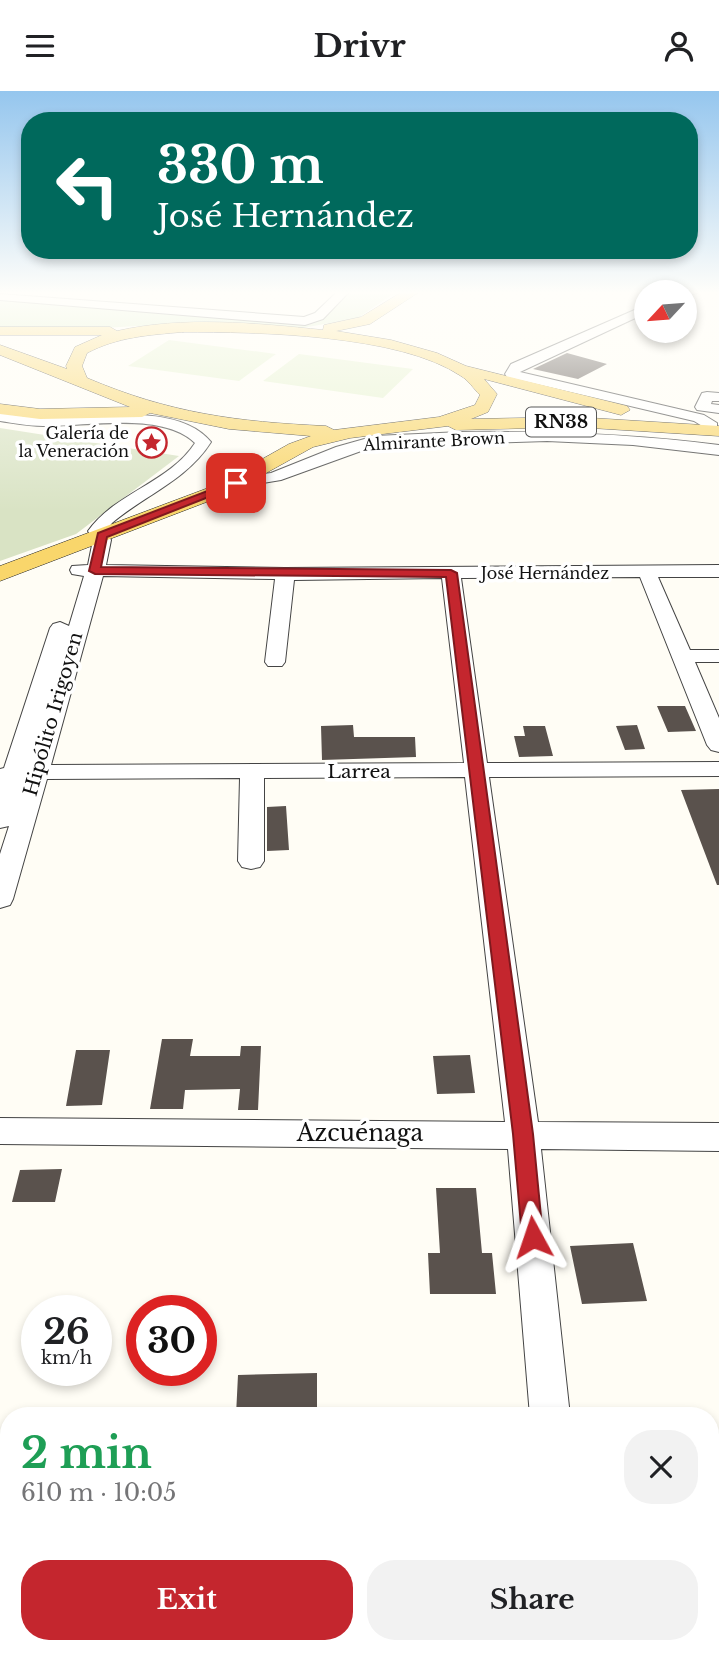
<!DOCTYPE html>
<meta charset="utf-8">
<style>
body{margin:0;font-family:"Libre Baskerville",serif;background:#f2f2f2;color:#202124;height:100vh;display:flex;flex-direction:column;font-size:26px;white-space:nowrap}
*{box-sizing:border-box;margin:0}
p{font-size:23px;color:#757577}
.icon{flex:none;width:38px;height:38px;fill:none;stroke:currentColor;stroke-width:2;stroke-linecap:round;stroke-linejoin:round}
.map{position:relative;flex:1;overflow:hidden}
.side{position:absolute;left:0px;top:1316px;width:719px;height:247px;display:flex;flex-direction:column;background:#fff;border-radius:28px 28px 0 0;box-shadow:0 4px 10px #0003}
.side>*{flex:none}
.top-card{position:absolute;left:21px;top:21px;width:677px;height:147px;border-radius:28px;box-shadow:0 4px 10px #0003;background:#00695c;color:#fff;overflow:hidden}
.needle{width:46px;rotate:244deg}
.tools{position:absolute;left:634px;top:189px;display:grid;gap:14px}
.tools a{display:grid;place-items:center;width:63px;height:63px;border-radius:50%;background:#fff;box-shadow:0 4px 10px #0003;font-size:35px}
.speed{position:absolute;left:21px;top:1204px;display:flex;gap:14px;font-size:35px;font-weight:700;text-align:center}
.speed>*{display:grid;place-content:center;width:91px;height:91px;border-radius:50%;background:#fff;box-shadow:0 4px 10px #0003;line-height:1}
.speed small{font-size:18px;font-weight:400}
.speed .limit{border:10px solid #d22;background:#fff;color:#111}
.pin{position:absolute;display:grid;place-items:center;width:60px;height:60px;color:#fff;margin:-30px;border-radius:14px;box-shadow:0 4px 10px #0006}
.me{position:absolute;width:77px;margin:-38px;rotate:355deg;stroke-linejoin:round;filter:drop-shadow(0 0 5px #0008)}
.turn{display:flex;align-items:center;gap:24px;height:147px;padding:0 21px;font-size:32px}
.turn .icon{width:91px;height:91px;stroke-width:2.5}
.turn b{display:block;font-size:49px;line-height:60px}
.round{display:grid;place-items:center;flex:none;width:74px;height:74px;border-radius:28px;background:#f2f2f2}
.headline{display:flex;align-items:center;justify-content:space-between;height:119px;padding:0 21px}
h1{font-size:42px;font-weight:800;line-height:52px;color:#1e9e55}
.cta{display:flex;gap:14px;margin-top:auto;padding:14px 21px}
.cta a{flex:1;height:80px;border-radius:28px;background:#c4262e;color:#fff;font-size:28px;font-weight:800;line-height:80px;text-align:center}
.cta a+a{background:#f2f2f2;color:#202124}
header{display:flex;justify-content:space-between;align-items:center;height:91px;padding:0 21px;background:#fff;font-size:32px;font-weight:800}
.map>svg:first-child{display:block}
.green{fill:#d5ebbd}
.cemetery{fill:#d9e3c4}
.pitch{fill:#e6f2cf}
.building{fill:#5a524d}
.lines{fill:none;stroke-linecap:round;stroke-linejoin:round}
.minor-casing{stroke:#444;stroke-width:2}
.major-casing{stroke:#222;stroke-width:1}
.minor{fill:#fff;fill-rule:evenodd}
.major{fill:#f9d66b;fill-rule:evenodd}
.route{fill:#c4262e;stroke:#7f191e;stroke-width:2}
.labels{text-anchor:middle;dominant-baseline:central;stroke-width:7;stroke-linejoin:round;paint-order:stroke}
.far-poi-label{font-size:16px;fill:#111;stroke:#fff;text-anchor:end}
.far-street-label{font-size:16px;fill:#111;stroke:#fff}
.shield{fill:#fff;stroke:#585858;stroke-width:2}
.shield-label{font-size:18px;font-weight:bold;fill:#111}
.street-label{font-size:19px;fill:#111;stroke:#fff}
.near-street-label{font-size:23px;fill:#111;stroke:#fff}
</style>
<header><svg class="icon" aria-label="menu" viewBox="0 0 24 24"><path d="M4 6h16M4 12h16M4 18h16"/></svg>Drivr<svg class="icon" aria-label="person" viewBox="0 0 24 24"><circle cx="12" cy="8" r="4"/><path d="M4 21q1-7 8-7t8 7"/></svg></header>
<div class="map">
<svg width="719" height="1562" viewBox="0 0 719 1562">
<rect width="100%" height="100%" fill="#fffdf5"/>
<!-- green -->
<path class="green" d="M351,201H400L390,205L358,227L302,237L212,231L83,238L0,237V208L304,232L321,226Z"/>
<!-- cemetery -->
<path class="cemetery" d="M0,337L179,365L76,443L0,470Z"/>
<!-- pitch -->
<path class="pitch" d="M169,249L276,263L239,290L128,275Z
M299,263L413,278L383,307L263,290Z"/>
<!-- building -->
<path class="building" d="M567,262L607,273L578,288L533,278Z
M657,615H685L696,640L668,641Z
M353,634L354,646H415L416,666L322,669L321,635Z
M637,634L645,658L625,659L616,635Z
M523,635H545L553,665L519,666L514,645H525Z
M719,698V794H717L681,699Z
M286,715L289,759L267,760V716Z
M162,948H193L190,965H240L241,955H261L258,1019H238L240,998L185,999L183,1018H150Z
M76,959H110L102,1014L66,1015Z
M470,964L475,1002L437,1003L433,965Z
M62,1078L55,1111H12L20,1079Z
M436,1097H476L482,1162H492L496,1203H430L428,1162H440Z
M633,1152L647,1210L582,1213L570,1155Z
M317,1282V1322L236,1324L238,1284Z"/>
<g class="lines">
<defs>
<path id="minor" d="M337,201H349L323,228L305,234L0,209V203L304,226L315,222Z
M684,201H700L684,206Z
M646,214V222L520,281L704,324L717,332V338H707L694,330L507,286L505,283L511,273Z
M707,301L719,302V310H712L711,313L719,314V322L697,319L695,316L702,302Z
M0,322C14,324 29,326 43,327C90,327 178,310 211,351C187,389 145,404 112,432L106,440L111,449L106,474L285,477L719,474V486H658L690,559H719V571H695L719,627V661L711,659L707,654L640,486L461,487L487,672L719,671V685L489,686L538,1031L719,1032V1060L541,1058L570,1325H530L508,1058L0,1053V1027L505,1031L465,686L264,687V770L260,776L251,778L242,776L238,770L240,687L47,688L13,808L10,814L0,817V763L9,735L0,737V678L4,677L50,537L53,533L60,531L69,535L84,485L72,483L70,479L72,475L88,474L93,449L88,440C116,401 169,392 195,352C161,320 87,336 43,335C28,335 14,332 0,330ZM103,485L275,488L265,571L268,575H282L285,571L294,489L442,487L464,672L51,674Z
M461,341C548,340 633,343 719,354V364L633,354L547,350L375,355L281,389L240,396L232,391L240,386L271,382L336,356L375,345Z
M549,1554H595L596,1562H550Z"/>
<path id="major" d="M402,201H419L370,233L336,240L391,249L437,262L466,275L627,315L630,319L621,324L484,288L497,303L488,321L471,328L575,326L719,335V345L575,336L456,339L448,335L350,347L313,356L230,402L0,490V475L216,394L289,353L311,345L229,338L150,322L142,326L40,328L0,323V313L40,318L130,316L0,264V254L67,278L66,275L75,256L102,244H0V236H110L117,240C183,225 256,232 323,239L324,234L361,226ZM183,241C257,241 399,243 461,285C468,289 474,298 480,304L475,314L439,326L334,339L326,335C237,331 169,322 87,287L82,275L87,262C117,246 149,244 183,241Z"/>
</defs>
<!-- minor casing -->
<use href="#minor" class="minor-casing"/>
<!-- major casing -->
<use href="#major" class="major-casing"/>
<!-- minor -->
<use href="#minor" class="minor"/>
<!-- major -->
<use href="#major" class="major"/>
</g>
<!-- sky -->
<linearGradient id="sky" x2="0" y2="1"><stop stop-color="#95c6ee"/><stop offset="0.48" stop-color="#fffefa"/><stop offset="1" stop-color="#fffefa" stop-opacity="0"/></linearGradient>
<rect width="719" height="420" fill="url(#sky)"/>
<!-- route -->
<path class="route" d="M236,389L239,390V394L107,446L101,476L451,479L457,482L533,1043L543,1146L540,1152L533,1155L525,1152L522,1146L513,1043L446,486L95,483L89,480L98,442Z"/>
<!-- icons -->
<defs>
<symbol id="sight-ring" viewBox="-11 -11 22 22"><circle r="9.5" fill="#fff" stroke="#c4262e" stroke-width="1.5"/><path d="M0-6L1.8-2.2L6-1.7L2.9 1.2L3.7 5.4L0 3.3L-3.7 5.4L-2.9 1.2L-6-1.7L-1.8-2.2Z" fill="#c4262e"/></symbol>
</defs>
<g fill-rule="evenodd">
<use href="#sight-ring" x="134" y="334" width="35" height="35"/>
</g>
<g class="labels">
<!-- far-poi labels -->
<g class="far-poi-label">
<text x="129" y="342">Galería de<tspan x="129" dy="18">la Veneración</tspan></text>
</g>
<!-- far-street labels -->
<g class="far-street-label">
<text transform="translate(434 350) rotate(-3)">Almirante Brown</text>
<text x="545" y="482">José Hernández</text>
</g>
<!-- shield labels -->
<rect class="shield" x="526" y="316.5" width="70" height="29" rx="5"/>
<g class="shield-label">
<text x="561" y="331">RN38</text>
</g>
<!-- street labels -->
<g class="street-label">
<text transform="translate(53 623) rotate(-74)">Hipólito Irigoyen</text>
<text x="359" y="680">Larrea</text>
</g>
<!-- near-street labels -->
<g class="near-street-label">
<text x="360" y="1042">Azcuénaga</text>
</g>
</g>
</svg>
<div class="tools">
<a><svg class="needle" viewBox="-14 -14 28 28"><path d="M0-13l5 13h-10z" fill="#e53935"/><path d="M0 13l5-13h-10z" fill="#757577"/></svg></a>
</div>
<div class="speed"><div>26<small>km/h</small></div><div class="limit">30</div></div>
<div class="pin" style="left:236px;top:392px;background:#d93025"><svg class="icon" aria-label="arrive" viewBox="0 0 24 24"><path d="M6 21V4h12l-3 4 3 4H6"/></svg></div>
<svg class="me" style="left:533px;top:1146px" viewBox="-20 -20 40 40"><path d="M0-17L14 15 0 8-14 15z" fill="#c4262e" stroke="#fff" stroke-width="4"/></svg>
<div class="top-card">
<div class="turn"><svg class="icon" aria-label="left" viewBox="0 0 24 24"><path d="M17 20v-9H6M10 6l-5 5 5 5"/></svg><div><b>330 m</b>José Hernández</div></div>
</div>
<section class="side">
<div class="headline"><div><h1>2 min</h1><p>610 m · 10:05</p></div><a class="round"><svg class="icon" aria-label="close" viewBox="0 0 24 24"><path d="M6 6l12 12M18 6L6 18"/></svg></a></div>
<div class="cta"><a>Exit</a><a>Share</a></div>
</section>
</div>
